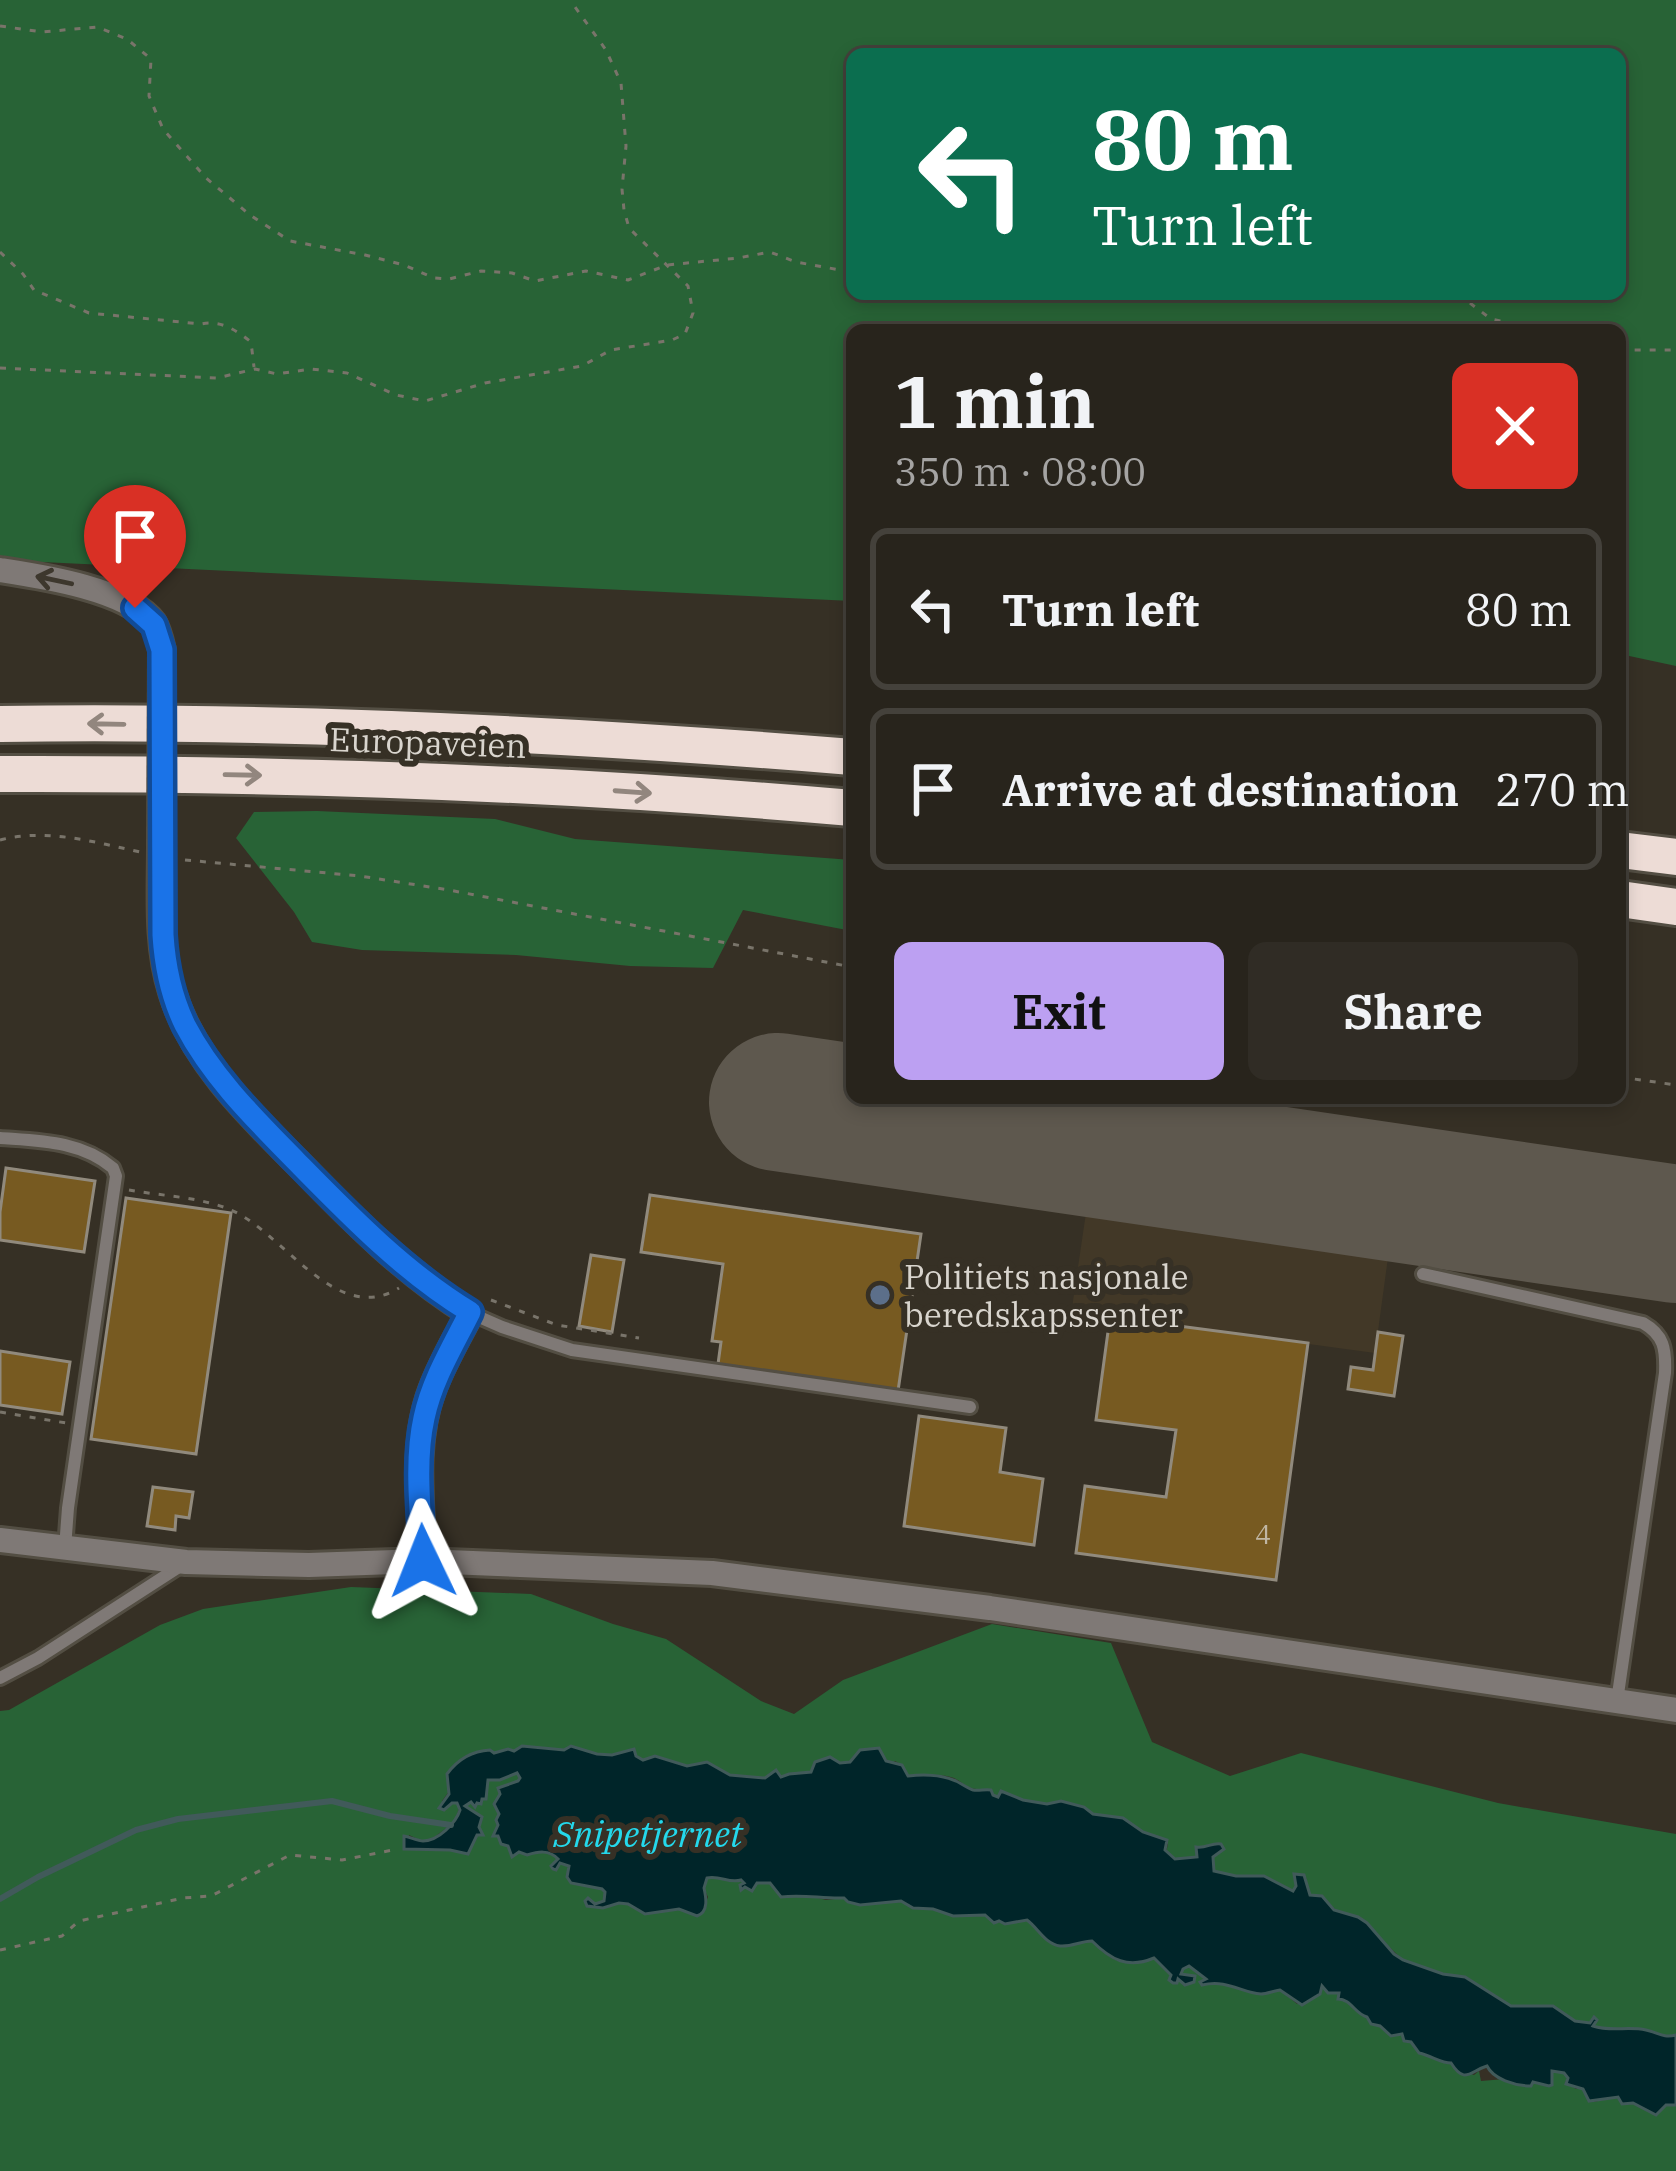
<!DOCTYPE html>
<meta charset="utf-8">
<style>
body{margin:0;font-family:"IBM Plex Serif",serif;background:#302c25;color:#f1f3f6;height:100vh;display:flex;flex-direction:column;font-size:45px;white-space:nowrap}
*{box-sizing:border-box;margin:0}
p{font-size:39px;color:#a5a4a3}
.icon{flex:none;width:66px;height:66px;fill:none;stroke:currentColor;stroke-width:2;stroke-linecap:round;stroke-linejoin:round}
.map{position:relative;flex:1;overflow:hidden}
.drawer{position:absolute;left:846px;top:324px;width:780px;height:780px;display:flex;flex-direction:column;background:#28241c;border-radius:18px;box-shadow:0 6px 18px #0003,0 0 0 3px #44413b}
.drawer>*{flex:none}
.top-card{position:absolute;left:846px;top:48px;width:780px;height:252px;border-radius:18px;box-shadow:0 6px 18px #0003,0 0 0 3px #44413b;background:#0b6e4f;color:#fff;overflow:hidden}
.pin{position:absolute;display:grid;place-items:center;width:102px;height:102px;color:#fff;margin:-123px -51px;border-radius:50% 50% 50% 0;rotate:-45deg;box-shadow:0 0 12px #0007}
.pin .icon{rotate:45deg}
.me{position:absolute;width:132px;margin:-66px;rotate:358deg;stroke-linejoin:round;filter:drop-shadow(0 0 9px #0008)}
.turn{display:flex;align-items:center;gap:42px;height:252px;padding:0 48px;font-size:54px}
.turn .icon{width:156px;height:156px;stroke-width:2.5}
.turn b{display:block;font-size:84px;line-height:102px}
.round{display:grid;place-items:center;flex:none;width:126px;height:126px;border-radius:18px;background:#302c25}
.overview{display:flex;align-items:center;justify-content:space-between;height:204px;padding:0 48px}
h1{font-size:72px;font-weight:700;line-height:90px}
.button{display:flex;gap:24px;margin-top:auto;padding:24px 48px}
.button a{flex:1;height:138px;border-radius:18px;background:#bca0f2;color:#111;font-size:48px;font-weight:700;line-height:138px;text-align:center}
.button a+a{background:#302c25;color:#f1f3f6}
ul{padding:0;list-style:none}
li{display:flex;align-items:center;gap:36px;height:162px;margin:0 24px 18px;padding:0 24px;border:6px solid #44413b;border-radius:18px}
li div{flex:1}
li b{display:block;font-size:45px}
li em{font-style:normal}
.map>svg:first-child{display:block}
.built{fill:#423827}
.green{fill:#286336;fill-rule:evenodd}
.water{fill:#002529;stroke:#415a5a;stroke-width:3}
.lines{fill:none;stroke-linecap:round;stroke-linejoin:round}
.stream{stroke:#415a5a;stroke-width:6}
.runway{stroke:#5e584e;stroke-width:138}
.building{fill:#775a21;stroke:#918a7d;stroke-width:3}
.service-casing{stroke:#534e43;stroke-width:18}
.minor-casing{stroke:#534e43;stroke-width:30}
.motorway-casing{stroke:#534e43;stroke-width:42}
.path{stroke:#79746a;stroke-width:3;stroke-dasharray:6 9;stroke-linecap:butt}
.service{stroke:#7f7976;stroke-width:12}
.minor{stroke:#7f7976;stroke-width:24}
.motorway{stroke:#eddcd6;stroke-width:36}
.minor-bridge-casing{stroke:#534e43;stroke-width:30;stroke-linecap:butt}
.minor-bridge{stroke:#7f7976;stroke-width:24}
.oneway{stroke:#3d372d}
.oneway2{stroke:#92867e}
.route-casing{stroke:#114b97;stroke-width:30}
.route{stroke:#1a73e8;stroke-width:21}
.service-dot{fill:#5c6f8a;stroke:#363025;stroke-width:4.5}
.labels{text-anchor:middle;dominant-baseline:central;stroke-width:12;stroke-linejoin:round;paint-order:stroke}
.number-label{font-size:27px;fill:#c0b6a3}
.street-label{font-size:33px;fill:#d9d5ce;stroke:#363025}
.poi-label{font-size:33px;fill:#d9d5ce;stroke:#363025;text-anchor:start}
.water-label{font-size:36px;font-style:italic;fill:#24d8eb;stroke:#363025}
</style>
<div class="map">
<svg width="1676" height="2171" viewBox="0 0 1676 2171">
<rect width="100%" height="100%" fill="#363025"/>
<!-- built -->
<path class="built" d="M1087,1206L1389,1250L1375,1353L1110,1317L1072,1308Z"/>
<!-- green -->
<path class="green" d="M0,0H1676V666L1620,654V330H852V601L0,560ZM852,54H1620V294H852Z
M317,811L495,819L575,839L852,860V931L743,910L713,968L630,966L516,955L362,950L312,942L294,912L236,838L254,812Z
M351,1587L531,1594L613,1624L666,1639L761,1701L794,1714L843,1680L992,1624L1111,1643L1152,1742L1230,1776L1301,1753L1498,1803L1676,1834V2035C1664,2037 1659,2033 1647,2030C1629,2026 1612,2032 1595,2027V2018L1590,2023L1575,2021L1553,2006H1511L1465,1977L1443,1974L1403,1960L1358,1917L1339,1913L1322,1896L1310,1895L1306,1877L1300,1873L1293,1876L1296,1886L1293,1891L1264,1876H1236L1213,1870V1857L1219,1851L1209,1847L1196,1848L1198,1855C1188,1861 1175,1860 1166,1853L1168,1844L1143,1832L1123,1818L1093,1814L1084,1807L1060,1801L1047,1804L1023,1800L1002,1791L999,1797L983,1789C966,1790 968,1785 954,1778C941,1773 924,1776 910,1777L902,1765L895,1761L892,1764L884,1757L856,1754L850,1762L839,1763L825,1758L815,1762L811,1772L789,1774L781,1777L776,1770L765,1779L730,1775L707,1762L687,1766L655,1756L643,1760L622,1751C606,1759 588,1750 571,1746C556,1757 532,1741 514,1751L508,1749L493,1753L490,1750L467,1755L447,1774L450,1790L442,1801L457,1803L459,1806L456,1821L433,1838L422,1841L409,1835L408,1850H450L467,1854L477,1835L482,1836L479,1822L482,1818L465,1806L471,1802L474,1807L477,1803H482V1799L486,1797L488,1780H500L517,1773L519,1780L505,1785L494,1804L499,1814L495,1837L498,1835L501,1844H507L510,1851C525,1853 547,1849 558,1859L552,1865L556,1869L560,1863L569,1866L567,1877L571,1883L602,1889L605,1892L604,1901L595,1904L587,1899L585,1900L593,1908L619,1903L665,1912L679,1909L692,1915L702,1914L708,1897L704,1888L707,1878C719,1876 729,1884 741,1880L745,1887L752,1891L757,1883H770L785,1897L802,1894L826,1900L844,1898L860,1905L901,1901L913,1908L934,1909L953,1916L985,1915L994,1923L1028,1921C1042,1932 1050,1950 1072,1945C1092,1940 1071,1941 1092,1941C1113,1963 1125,1968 1154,1958L1171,1975L1169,1980L1173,1983H1177L1178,1978L1194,1982L1195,1977L1181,1973L1183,1969L1189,1966L1206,1979L1200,1981L1202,1985C1226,1980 1240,1993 1261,1994C1267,1994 1274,1991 1280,1990L1297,2004C1310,2001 1320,1999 1321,1985L1326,1992H1339L1340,1999C1350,2002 1379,2025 1388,2034H1402L1403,2040L1411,2042L1419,2053C1432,2055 1439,2061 1451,2063L1453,2067L1474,2075L1479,2071L1481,2081L1505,2079L1549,2086L1552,2071L1564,2073L1568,2078L1565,2082L1576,2089H1583L1593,2102L1618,2097L1622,2104L1633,2103L1643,2108L1676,2105V2171H0V1711L9,1710L160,1625L203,1609Z"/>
<!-- water -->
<path class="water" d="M522,1746L564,1750L571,1746L597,1754L612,1755L634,1749L636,1756L643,1760L655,1756L687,1766L707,1762L730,1775L765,1778L776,1770L781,1777L789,1774L811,1772L815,1762L830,1757L840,1763L850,1762L860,1750L879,1748L886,1761L902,1765L908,1776C925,1774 942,1775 956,1781C960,1783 969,1789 973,1790C979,1791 985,1789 991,1790L993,1795L998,1797L1001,1791L1023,1800L1047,1804L1061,1801L1084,1807L1093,1814L1123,1818L1143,1832L1167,1840L1165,1850L1175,1859L1197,1857L1196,1847C1206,1849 1212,1842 1221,1844L1224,1849L1213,1857L1214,1871L1236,1876H1264L1293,1891L1296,1886L1294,1874L1304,1875L1310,1895L1322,1896L1334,1910L1358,1917L1367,1923L1394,1954L1403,1960L1443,1974L1465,1977L1511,2006H1553L1575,2021L1590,2023L1594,2017L1597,2020L1593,2026C1611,2032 1628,2026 1646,2030C1659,2033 1663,2038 1676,2035V2105H1666L1656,2115L1633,2103L1622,2104L1618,2097L1589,2101L1583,2089L1566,2084L1568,2078L1564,2073L1552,2071V2085L1549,2086L1533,2082L1531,2086C1515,2086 1493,2079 1487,2066C1470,2071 1465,2085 1451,2063C1441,2063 1432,2056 1419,2053L1411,2042L1404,2041L1402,2034L1391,2036L1380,2026L1371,2024L1367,2017C1355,2014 1351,1999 1338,1999L1339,1993H1328L1322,1986L1320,1994L1302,2005L1280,1990C1273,1991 1267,1994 1261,1994C1241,1993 1228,1979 1202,1985L1200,1982L1206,1979L1189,1966L1183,1969L1181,1974L1195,1976L1194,1982L1185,1985L1178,1979L1177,1983H1173L1169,1980L1171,1975L1154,1958C1128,1969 1111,1960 1092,1941C1081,1941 1072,1947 1060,1946C1045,1944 1038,1928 1027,1920L1005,1924L999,1921L994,1923L985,1915L953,1916L933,1909L913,1908L901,1901L860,1905L848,1902L844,1898C822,1899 804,1894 781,1897L770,1883H757L752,1891L745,1887L741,1890L740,1885L744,1883L741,1880C729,1884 720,1875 707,1878L704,1888C706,1897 709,1912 697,1916L679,1909L645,1914L628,1904L619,1903L603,1908L587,1906L585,1901L588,1898L595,1904L604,1901L605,1892L602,1889L571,1883L567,1877L569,1866L560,1863L556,1870L553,1869L551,1866L558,1859C549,1849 537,1852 527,1855L519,1852L512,1857L508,1846L501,1844L498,1836H493L498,1825L496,1820L499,1814L494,1804L500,1794L498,1788L518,1781L520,1778L517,1773L500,1780H488L486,1799H482L481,1804L477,1803L475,1807L471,1802L465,1806L482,1817L479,1827L483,1835H477L468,1854L450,1850L404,1849V1836C406,1836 419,1841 423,1841C438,1841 456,1823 460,1810L457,1803H452L444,1810L439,1808L449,1794L447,1774C458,1759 471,1751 490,1750L494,1753L508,1749L514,1751Z"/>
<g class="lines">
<!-- stream -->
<path class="stream" d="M0,1899L38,1877L136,1830L178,1819L332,1801L390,1816L451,1825"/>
<!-- runway -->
<path class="runway" d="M778,1102L1676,1234"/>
</g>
<!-- building -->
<path class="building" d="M6,1168L95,1181L84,1252L0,1240V1212Z
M650,1195L921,1234L898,1391L718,1364L721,1342L712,1341L723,1264L641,1252Z
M126,1198L231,1213L196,1454L91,1439Z
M591,1255L624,1260L612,1332L579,1326Z
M1110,1317L1308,1343L1276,1580L1076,1553L1085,1486L1166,1497L1176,1430L1096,1420Z
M1378,1332L1403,1336L1394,1396L1348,1389L1351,1367L1373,1370Z
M0,1351L70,1362L62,1414L0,1405Z
M919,1416L1006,1428L1000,1472L1043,1479L1034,1545L904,1526Z
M153,1487L193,1492L189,1518L176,1516L175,1530L147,1526Z"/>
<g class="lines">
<defs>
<path id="service" d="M0,1138C40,1141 81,1141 113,1168L116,1176L68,1508L65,1548
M1423,1274L1643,1323C1664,1335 1666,1349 1665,1373L1617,1701
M470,1313L502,1327L572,1350L970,1407
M0,1678L38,1658L182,1565"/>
<path id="minor" d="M0,570C39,576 128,589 153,623C158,631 160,641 162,650
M161,845C161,894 157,945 172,992C194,1063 252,1117 303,1168C354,1221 407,1274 470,1313C457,1338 442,1363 432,1390C412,1443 421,1505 423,1561
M0,1540L186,1562L309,1565L423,1561L712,1573L990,1608L1676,1710"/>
<path id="motorway" d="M0,724C284,720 569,734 852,757
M0,774C285,773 568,783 852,808
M1620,850L1676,857
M1620,899L1676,907"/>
</defs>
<!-- service casing -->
<use href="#service" class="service-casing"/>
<!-- minor casing -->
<use href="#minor" class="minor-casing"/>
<!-- motorway casing -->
<use href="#motorway" class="motorway-casing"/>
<!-- path -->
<path class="path" d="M0,26L42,32L97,27L127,39L151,59L149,96L163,129L206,178L250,215L290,241L365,255L404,265L434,278L449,279L481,271L512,273L535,281L586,271L628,280L667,265L738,258L770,252L796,262L840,270L852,264
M0,252L23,274L34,290L89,313L201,324C221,320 236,330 251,342L254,367
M1458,294L1491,319L1543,330
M1620,347L1633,350H1676
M0,368L217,378L255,369L277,374L311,369L347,373L396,395L425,401L485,383L582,366L611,350L672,340L685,334L693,313L688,286L629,228L624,210L622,189L626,146L621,83L606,50L570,0
M0,840C47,828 94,842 140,852
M185,860L360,876L449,890L852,967
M1620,1077L1676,1085
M129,1190C162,1196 201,1197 231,1210C284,1233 336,1327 399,1288
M491,1300L557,1325L639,1338
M0,1412L66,1423
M0,1950L62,1936L79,1921L183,1898L211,1896L290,1855L342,1860L393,1850"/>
<!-- service -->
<use href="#service" class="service"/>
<!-- minor -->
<use href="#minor" class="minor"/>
<!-- motorway -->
<use href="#motorway" class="motorway"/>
<defs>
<path id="minor-bridge" d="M161,845L162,650"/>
</defs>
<!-- minor-bridge casing -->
<use href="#minor-bridge" class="minor-bridge-casing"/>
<!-- minor-bridge -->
<use href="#minor-bridge" class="minor-bridge"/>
</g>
<!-- one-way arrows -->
<defs><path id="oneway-shaft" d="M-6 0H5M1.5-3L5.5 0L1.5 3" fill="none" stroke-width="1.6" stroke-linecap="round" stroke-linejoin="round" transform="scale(3)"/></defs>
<use class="oneway" href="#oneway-shaft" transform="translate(54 580) rotate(-168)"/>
<g class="oneway2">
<use href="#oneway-shaft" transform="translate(106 724) rotate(-179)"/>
<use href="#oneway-shaft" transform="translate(243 775) rotate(1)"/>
<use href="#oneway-shaft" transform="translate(633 792) rotate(4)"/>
</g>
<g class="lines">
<defs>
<path id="route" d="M135,608L154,625L162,650L163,935C165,967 171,996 185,1025C212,1077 255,1119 296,1161C350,1216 404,1272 470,1312C453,1346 432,1380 424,1418C414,1463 421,1515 423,1561"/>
</defs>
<!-- route casing -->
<use href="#route" class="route-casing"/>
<!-- route -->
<use href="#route" class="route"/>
</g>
<!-- markers -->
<circle class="service-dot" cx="880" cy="1295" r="12"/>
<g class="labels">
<!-- number labels -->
<g class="number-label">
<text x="1263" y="1533">4</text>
</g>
<!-- street labels -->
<g class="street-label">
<text transform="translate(428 742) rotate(2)">Europaveien</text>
</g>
<!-- poi labels -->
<g class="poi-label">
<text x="904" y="1276">Politiets nasjonale<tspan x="904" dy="38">beredskapssenter</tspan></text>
</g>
<!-- water labels -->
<g class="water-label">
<text x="648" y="1833">Snipetjernet</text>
</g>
</g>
</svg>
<div class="pin" style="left:135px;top:608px;background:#d93025"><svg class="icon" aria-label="arrive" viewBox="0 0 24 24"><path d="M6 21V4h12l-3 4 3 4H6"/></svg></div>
<svg class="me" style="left:423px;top:1561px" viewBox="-20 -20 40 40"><path d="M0-17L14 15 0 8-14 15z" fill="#1a73e8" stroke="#fff" stroke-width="4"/></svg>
<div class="top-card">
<div class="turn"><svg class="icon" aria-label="left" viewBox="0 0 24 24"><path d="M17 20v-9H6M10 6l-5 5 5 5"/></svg><div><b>80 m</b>Turn left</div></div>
</div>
<section class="drawer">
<div class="overview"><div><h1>1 min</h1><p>350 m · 08:00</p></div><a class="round" style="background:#d93025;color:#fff"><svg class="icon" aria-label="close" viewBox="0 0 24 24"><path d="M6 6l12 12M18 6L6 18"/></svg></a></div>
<ul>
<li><svg class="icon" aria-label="left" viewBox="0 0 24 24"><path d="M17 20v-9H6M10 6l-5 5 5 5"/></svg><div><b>Turn left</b></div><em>80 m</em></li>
<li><svg class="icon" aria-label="arrive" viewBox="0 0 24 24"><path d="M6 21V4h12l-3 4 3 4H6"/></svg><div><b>Arrive at destination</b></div><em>270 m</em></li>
</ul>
<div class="button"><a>Exit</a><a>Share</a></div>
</section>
</div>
